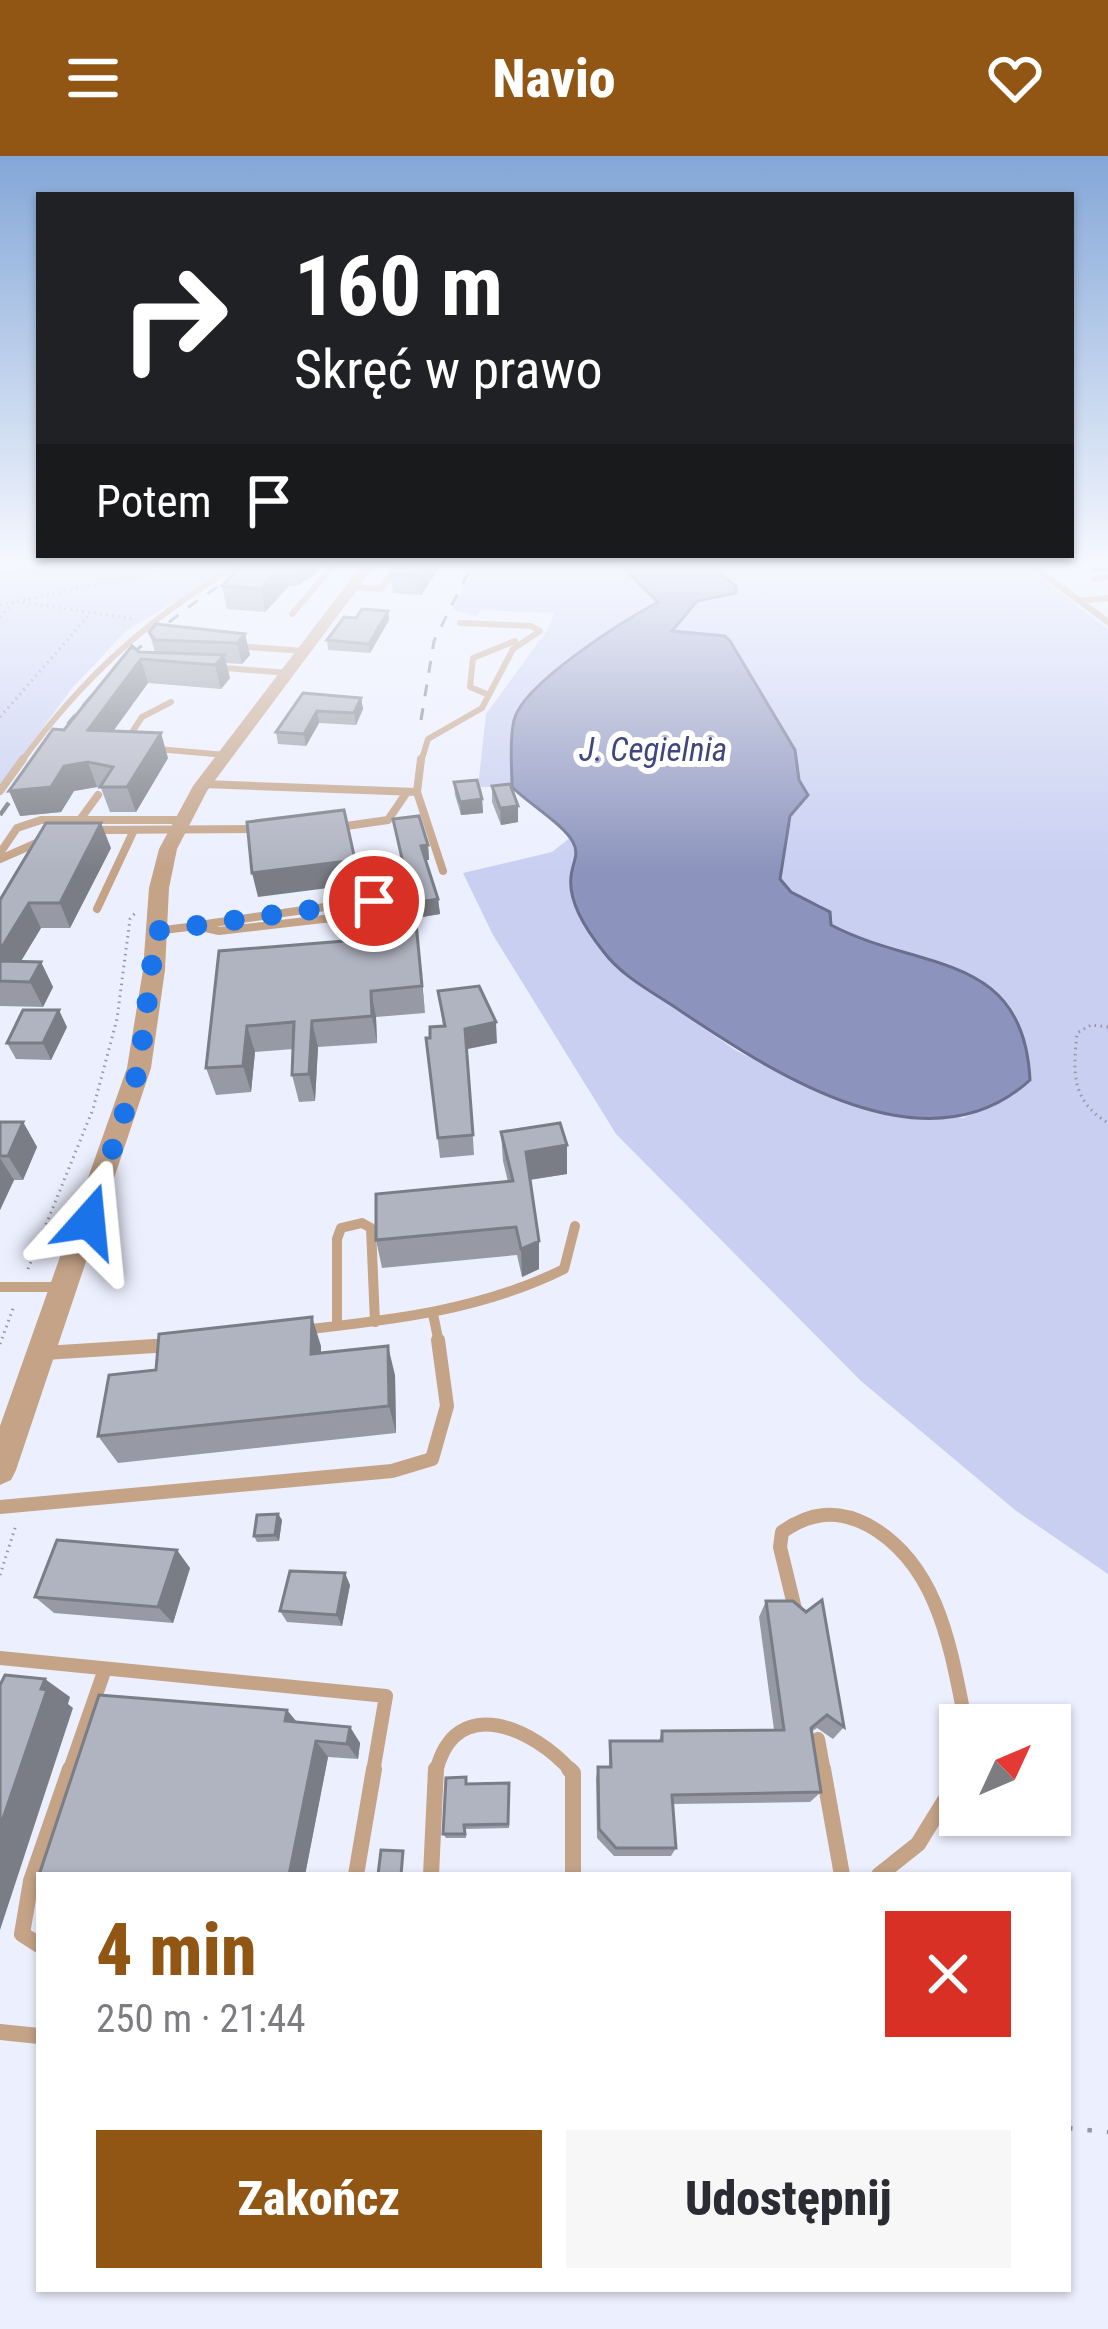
<!DOCTYPE html>
<html lang="pl">
<meta charset="utf-8">
<style>
body{margin:0;font-family:"Roboto Condensed",sans-serif;background:#f7f7f7;color:#2b2b33;height:100vh;display:flex;flex-direction:column;font-size:45px;white-space:nowrap}
*{box-sizing:border-box;margin:0}
p{font-size:39px;color:#7c7c81}
.icon{flex:none;width:66px;height:66px;fill:none;stroke:currentColor;stroke-width:2;stroke-linecap:round;stroke-linejoin:round}
.map{position:relative;flex:1;overflow:hidden}
.panel{position:absolute;left:36px;top:1716px;width:1035px;height:420px;display:flex;flex-direction:column;background:#fff;border-radius:0px;box-shadow:0 3px 9px #0004}
.panel>*{flex:none}
.banner{position:absolute;left:36px;top:36px;width:1038px;height:366px;border-radius:0px;box-shadow:0 3px 9px #0004;background:#202124;color:#fff;overflow:hidden}
.needle{width:78px;rotate:46deg}
.tools{position:absolute;left:939px;top:1548px;display:grid;gap:24px}
.tools a{display:grid;place-items:center;width:132px;height:132px;border-radius:0px;background:#fff;box-shadow:0 3px 9px #0004;font-size:60px}
.pin{position:absolute;display:grid;place-items:center;width:102px;height:102px;color:#fff;margin:-51px;border:6px solid #fff;border-radius:50%;box-shadow:0 3px 12px #0007}
.me{position:absolute;width:132px;margin:-66px;rotate:18deg;stroke-linejoin:round;filter:drop-shadow(0 0 9px #0008)}
.turn{display:flex;align-items:center;gap:42px;height:252px;padding:0 60px;font-size:54px}
.turn .icon{width:156px;height:156px;stroke-width:2.5}
.turn b{display:block;font-size:84px;line-height:102px}
.then{display:flex;align-items:center;height:114px;padding:0 60px;background:#0003;gap:24px;font-size:45px}
.round{display:grid;place-items:center;flex:none;width:126px;height:126px;border-radius:0px;background:#f7f7f7}
.summary{display:flex;align-items:center;justify-content:space-between;height:204px;padding:0 60px}
h1{font-size:72px;font-weight:800;line-height:90px;color:#915614}
.button{display:flex;gap:24px;margin-top:auto;padding:24px 60px}
.button a{flex:1;height:138px;border-radius:0px;background:#915614;color:#fff;font-size:48px;font-weight:800;line-height:138px;text-align:center}
.button a+a{background:#f7f7f7;color:#2b2b33}
header{display:flex;justify-content:space-between;align-items:center;height:156px;padding:0 60px;background:#915614;color:#fff;font-size:54px;font-weight:800}
.map>svg:first-child{display:block}
.green{fill:#c8cff1}
.water{fill:#8c94bd;stroke:#6a6f8e;stroke-width:3}
.lines{fill:none;stroke-linecap:round;stroke-linejoin:round}
.path-far1{stroke:#9598a3;stroke-width:3;stroke-dasharray:1.5 4.5;stroke-linecap:butt}
.path{stroke:#9598a3;stroke-width:4.5;stroke-dasharray:4.5 15;stroke-linecap:butt}
.service-far4{stroke:#c4a387;stroke-width:6}
.service-far3{stroke:#c4a387;stroke-width:8}
.service-far2{stroke:#c4a387;stroke-width:10}
.service-far1{stroke:#c4a387;stroke-width:14}
.service{stroke:#c4a387;stroke-width:16}
.minor{fill:#c4a387;fill-rule:evenodd}
.tertiary{fill:#c4a387;fill-rule:evenodd}
.rail-far1{stroke:#787a83;stroke-width:3;stroke-dasharray:12 12;stroke-linecap:butt}
.rail{stroke:#787a83;stroke-width:4.5;stroke-dasharray:15 15;stroke-linecap:butt}
.wall{fill:#979aa5}
.shaded-wall{fill:#7b7d86}
.building{fill:#b0b3c0;stroke:#7b7d86;stroke-width:3}
.route{stroke:#1a73e8;stroke-width:21;stroke-dasharray:0 37.8}
.labels{text-anchor:middle;dominant-baseline:central;stroke-width:12;stroke-linejoin:round;paint-order:stroke}
.far-water-label{font-size:33px;font-style:italic;fill:#40477e;stroke:#fff}
</style>
<header><svg class="icon" aria-label="menu" viewBox="0 0 24 24"><path d="M4 6h16M4 12h16M4 18h16"/></svg>Navio<svg class="icon" aria-label="heart" viewBox="0 0 24 24"><path d="M12 20l-8-8c-3-5 5-10 8-4 3-6 11-1 8 4z"/></svg></header>
<div class="map">
<svg width="1108" height="2173" viewBox="0 0 1108 2173">
<rect width="100%" height="100%" fill="#eceffe"/>
<!-- green -->
<path class="green" d="M27,411H233L126,475L73,531L0,630V416Z
M475,411H622L659,443C623,472 527,516 514,564C509,584 512,610 512,631H478L486,558L548,473L554,457L480,454L477,460L452,454Z
M712,411H1026L1108,473V1418L1015,1354L861,1225L616,978L493,779L463,717L552,696L571,681L577,696L570,724L635,826L737,895L818,935L963,962L1014,939L981,824L949,808L846,777L831,768L821,749L790,736L779,722L799,624L795,594L730,485L725,480L671,475L697,445L717,444L722,420Z"/>
<!-- water -->
<path class="water" d="M622,411H712L736,430V437L697,445L672,475L725,480L730,485L795,594L799,624L808,639L790,660L780,723L791,736L830,756L831,769C918,815 1024,794 1030,924C928,1018 775,918 682,856C655,837 623,822 603,795C587,775 568,747 571,721C572,707 580,699 573,686C564,669 528,647 512,631C512,610 509,585 514,564C523,527 625,464 658,446Z"/>
<g class="lines">
<!-- path-far1 -->
<path class="path-far1" d="M0,449L178,411
M0,461L15,445L133,463
M0,561L90,458
M1108,871L1091,869L1077,877C1073,917 1071,944 1108,967
M28,1113L93,953L117,863L130,763L135,757
M0,1188L14,1150
M0,1419L16,1369"/>
<!-- path -->
<path class="path" d="M1068,1972L1108,1976"/>
<!-- service-far4 -->
<path class="service-far4" d="M1095,423L1108,421
M352,431L381,433L397,411
M1079,445L1108,442
M292,458L332,411
M235,490L304,495
M213,511L288,517
M489,539L470,531L473,502L515,485
M127,584L142,561L171,546
M157,593L226,599
M21,606C80,525 148,461 236,411
M421,606L428,583L482,552L513,493L540,475L531,470L460,467"/>
<!-- service-far3 -->
<path class="service-far3" d="M204,628L417,636L421,603
M0,635L23,603
M417,636L443,715
M79,665L98,639
M339,671L388,664L407,636
M93,674L260,673
M0,697L17,672L41,664H181
M0,703L41,685
M97,753L134,674
M199,769L367,745H374L375,757
M156,775L196,770L219,775L375,757L378,796"/>
<!-- service-far2 -->
<path class="service-far2" d="M0,1131H61
M433,1158L439,1187
M337,1170V1083L341,1072L362,1067L371,1072L375,1166
M302,1174C392,1164 482,1154 564,1113L575,1070"/>
<!-- service-far1 -->
<path class="service-far1" d="M45,1197L170,1189
M0,1351L392,1315L432,1303L447,1250L438,1184
M796,1457L780,1391L782,1376C810,1356 837,1353 868,1369C940,1409 951,1495 966,1569
M0,1502L386,1540L373,1616
M818,1583L824,1616
M69,1616L105,1513
M436,1616C455,1535 535,1573 572,1616"/>
<!-- service -->
<path class="service" d="M569,1613L573,1617V1719
M823,1613L842,1719
M356,1719L374,1613
M431,1719L436,1613
M879,1719L918,1688L960,1620
M39,1789L22,1778L31,1725L70,1613
M0,1876L39,1880"/>
<!-- minor -->
<path class="minor" d="M1028,411H1039L1108,462V470Z"/>
<!-- tertiary -->
<path class="tertiary" d="M360,411H374L207,635L177,693L169,732L165,814L151,912L16,1314L11,1324L0,1329V1270L127,912L143,814L149,732L159,693L193,630Z"/>
<!-- rail-far1 -->
<path class="rail-far1" d="M421,564L434,485L471,411
M38,606C98,525 163,461 250,411"/>
<!-- rail -->
<path class="rail" d="M0,659L40,603"/>
</g>
<!-- wall -->
<path class="wall" d="M240,411H322L316,418L297,430H289L265,456L227,453L222,430Z
M395,411H440L421,439L393,437L390,417Z
M388,455L389,464L370,497L328,494L327,484L356,462Z
M149,476L245,478L250,499L242,508L226,507L230,522L221,533L148,527L113,575L168,602L136,656H110L101,632L97,631L74,635L61,656L20,660L64,574L139,496H155Z
M303,537L361,542L363,553L356,569L319,567L306,590L278,588L276,576Z
M454,626L482,643L483,657L461,659L455,639Z
M492,630L518,666L501,669L492,646Z
M393,663L428,689L429,704H426L438,743L440,758L416,762L425,857L376,861L377,887L318,891L315,945L299,946L292,919L293,893L255,896L251,936L216,939L206,912L219,795L382,782L410,746Z
M111,692L70,772H41L21,805L41,806L53,831L43,851L0,850V744Z
M438,835L497,887L467,893L474,999L440,1002L426,882H430L443,870Z
M67,871L51,904L16,903L7,887Z
M0,966H23L37,991L23,1024H14L0,1054Z
M501,976L567,1018L530,1024L539,1113L522,1121L517,1099L382,1112L376,1084L508,1026L503,1005Z
M321,1190V1197L395,1219L396,1277L118,1307L98,1280L156,1214Z
M278,1358L282,1364L279,1385L257,1386L254,1380Z
M190,1412L173,1467L54,1457L35,1441Z
M350,1429L342,1470L287,1466L280,1455Z
M766,1445L844,1571L833,1583L817,1572L811,1576L821,1636L810,1646L673,1648L676,1692L671,1700H614L597,1682L596,1622L598,1611H609L610,1585H659L662,1575L774,1574L759,1461Z
M297,1566L350,1571L360,1587L358,1603L328,1601L305,1719H39Z
M468,1628L509,1632V1672L466,1673V1682H446L443,1678Z"/>
<!-- shaded-wall -->
<path class="shaded-wall" d="M280,411H285L289,430L265,456L261,433Z
M294,411H322L316,418L297,430Z
M425,411H440L421,439L419,419Z
M1094,411H1108V415L1092,416Z
M388,455L389,464L370,497L369,488Z
M245,478L250,499L242,508L237,487Z
M224,499L230,522L221,533L215,509Z
M141,503L148,527L96,599L88,574Z
M361,542L363,553L356,569L354,557Z
M317,555L319,567L306,590L304,578Z
M161,577L168,602L136,656L127,631Z
M88,606L97,631L74,635L61,656L20,660L9,635L64,610Z
M482,643L483,657L461,659L460,646Z
M518,650V666L501,669L500,652Z
M101,667L111,692L70,772L60,747Z
M428,689L429,704H423L421,690Z
M355,704L359,728L258,741L252,717Z
M438,743L440,758L416,762L425,857L412,747Z
M29,747L41,772L9,825L0,819V794Z
M41,806L53,831L43,851L30,826Z
M371,835L376,861L377,887L372,860Z
M59,854L67,871L51,904L43,887Z
M312,865L318,891L315,945L309,918Z
M496,866L497,887L467,893L474,999L465,873Z
M247,870L255,896L251,936L243,910Z
M23,966L37,991L23,1024L8,1000Z
M567,989V1018L527,1024L526,996Z
M0,1002L14,1024L0,1054Z
M539,1085V1113L522,1121L521,1093Z
M312,1161L321,1190V1226L311,1198Z
M388,1190L395,1219L396,1277L389,1250Z
M278,1358L282,1364L279,1385L275,1379Z
M177,1394L190,1412L173,1467L158,1451Z
M345,1417L350,1429L342,1470L337,1459Z
M45,1523L70,1541L68,1548L73,1552L0,1774V1671Z
M287,1554L301,1571L285,1565Z
M350,1571L360,1587L358,1603L347,1588Z
M316,1585L328,1601L305,1719H289Z"/>
<!-- building -->
<path class="building" d="M240,411H280L261,433L222,430Z
M395,411H425L419,419L390,417Z
M362,453L388,455L369,488L327,484L344,461L356,462Z
M156,468L245,478L237,487L155,484L149,476Z
M132,490L139,496L224,499L215,509L141,503L88,574L161,577L127,631H100L113,611L88,606L64,610L51,631L9,635L53,573L64,574Z
M303,537L361,542L354,557L317,555L304,578L276,576Z
M477,624L482,643L460,646L454,626Z
M510,628L518,650L500,652L492,630Z
M344,654L355,704L252,717L247,666Z
M419,660L428,689L421,690L438,743L414,747L412,746L393,663Z
M46,667H101L60,747H29L0,794V744Z
M414,746L422,830L371,835L372,860L312,865L309,918L292,919L294,866L247,870L243,910L206,912L219,795L382,782L384,748Z
M0,805L41,806L30,826L0,825Z
M479,830L496,866L465,873L473,979L438,982L426,882H430V871L445,870L438,835Z
M23,854H59L43,887H7Z
M0,966H23L8,1000H0Z
M560,967L567,989L526,996L539,1085L521,1093L516,1071L376,1084V1038L513,1025L501,976Z
M312,1161L311,1198L388,1190L389,1250L98,1280L109,1219L156,1214L159,1178Z
M278,1358L275,1379L254,1380L257,1359Z
M57,1384L177,1394L158,1451L35,1441Z
M290,1415L345,1417L337,1459L280,1455Z
M822,1444L844,1571L827,1559L811,1572L821,1636L672,1639L676,1692H616L599,1673L598,1611H611L610,1585H662V1575L784,1574L766,1445H793L806,1456Z
M5,1519L45,1523L41,1533L47,1534L0,1671V1529Z
M99,1539L287,1554L285,1565L350,1571L347,1588L316,1585L289,1719H39Z
M466,1621V1628L509,1627L508,1668L464,1669L465,1678H443L446,1622Z
M381,1694L403,1695L401,1719H378Z"/>
<!-- sky -->
<linearGradient id="sky" x2="0" y2="1"><stop stop-color="#83a7d7"/><stop offset="0.57" stop-color="#f6f8ff"/><stop offset="1" stop-color="#f6f8ff" stop-opacity="0"/></linearGradient>
<rect width="1108" height="715" fill="url(#sky)"/>
<g class="lines">
<!-- route -->
<path class="route" d="M89,1065L139,912L156,775L374,745"/>
</g>
<g class="labels">
<!-- far-water labels -->
<g class="far-water-label">
<text x="653" y="593">J. Cegielnia</text>
</g>
</g>
</svg>
<div class="tools">
<a><svg class="needle" viewBox="-14 -14 28 28"><path d="M0-13l5 13h-10z" fill="#e53935"/><path d="M0 13l5-13h-10z" fill="#7c7c81"/></svg></a>
</div>
<div class="pin" style="left:374px;top:745px;background:#d93025"><svg class="icon" aria-label="arrive" viewBox="0 0 24 24"><path d="M6 21V4h12l-3 4 3 4H6"/></svg></div>
<svg class="me" style="left:89px;top:1065px" viewBox="-20 -20 40 40"><path d="M0-17L14 15 0 8-14 15z" fill="#1a73e8" stroke="#fff" stroke-width="4"/></svg>
<div class="banner">
<div class="turn"><svg class="icon" aria-label="right" viewBox="0 0 24 24"><path d="M7 20v-9h11M14 6l5 5-5 5"/></svg><div><b>160 m</b>Skręć w prawo</div></div>
<div class="then">Potem<svg class="icon" aria-label="arrive" viewBox="0 0 24 24"><path d="M6 21V4h12l-3 4 3 4H6"/></svg></div>
</div>
<section class="panel">
<div class="summary"><div><h1>4 min</h1><p>250 m · 21:44</p></div><a class="round" style="background:#d93025;color:#fff"><svg class="icon" aria-label="close" viewBox="0 0 24 24"><path d="M6 6l12 12M18 6L6 18"/></svg></a></div>
<div class="button"><a>Zakończ</a><a>Udostępnij</a></div>
</section>
</div>
